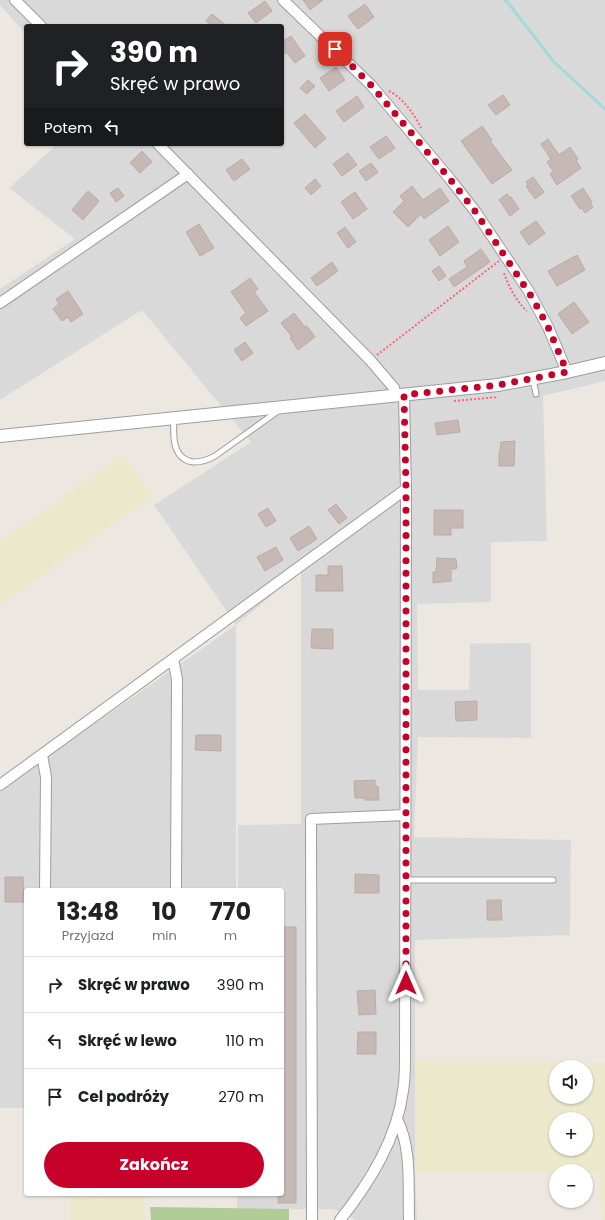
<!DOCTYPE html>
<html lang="pl">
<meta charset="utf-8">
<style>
body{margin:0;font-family:Poppins,sans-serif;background:#f6f6f6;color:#202124;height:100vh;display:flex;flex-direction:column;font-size:15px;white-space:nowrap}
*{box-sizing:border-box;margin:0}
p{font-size:13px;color:#757577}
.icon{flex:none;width:22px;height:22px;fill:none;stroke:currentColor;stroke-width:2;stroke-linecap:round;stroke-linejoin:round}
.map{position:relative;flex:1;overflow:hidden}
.side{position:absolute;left:24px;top:888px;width:260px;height:308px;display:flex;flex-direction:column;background:#fff;border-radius:4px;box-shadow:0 1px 3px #0004}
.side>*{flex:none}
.banner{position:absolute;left:24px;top:24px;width:260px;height:122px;border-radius:4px;box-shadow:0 1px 3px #0004;background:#202124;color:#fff;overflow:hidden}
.fabs{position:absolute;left:549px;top:1060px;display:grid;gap:8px}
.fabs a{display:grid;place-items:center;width:44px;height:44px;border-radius:50%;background:#fff;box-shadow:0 1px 3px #0004;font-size:20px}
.pin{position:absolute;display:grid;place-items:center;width:34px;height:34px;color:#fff;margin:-17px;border-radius:8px;box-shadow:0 2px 6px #0006}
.me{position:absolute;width:44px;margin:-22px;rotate:0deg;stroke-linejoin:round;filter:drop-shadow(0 0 3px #0008)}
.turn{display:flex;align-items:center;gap:14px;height:84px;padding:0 20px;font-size:18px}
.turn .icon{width:52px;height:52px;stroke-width:2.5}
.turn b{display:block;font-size:28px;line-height:34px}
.then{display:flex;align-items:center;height:38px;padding:0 20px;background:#0003;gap:8px;font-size:15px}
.eta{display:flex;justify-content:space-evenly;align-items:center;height:68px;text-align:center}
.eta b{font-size:24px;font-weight:700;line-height:28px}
.action{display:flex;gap:8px;margin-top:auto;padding:8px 20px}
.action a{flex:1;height:46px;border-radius:24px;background:#c6022b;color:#fff;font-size:16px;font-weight:700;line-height:46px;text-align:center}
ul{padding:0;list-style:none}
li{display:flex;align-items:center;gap:12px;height:56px;padding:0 20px;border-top:1px solid #e0e0e0}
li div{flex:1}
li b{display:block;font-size:15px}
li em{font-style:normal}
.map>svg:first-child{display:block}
.residential{fill:#dad9d9}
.farmland{fill:#ece8cc;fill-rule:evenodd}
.forest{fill:#b1cc96}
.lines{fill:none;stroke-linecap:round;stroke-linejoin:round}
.stream{stroke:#a1dadb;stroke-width:3}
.building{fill:#c5b8b5;stroke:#bfaaa4}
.service-casing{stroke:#9d9d9d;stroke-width:7}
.minor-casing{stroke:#9d9d9d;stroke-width:12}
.tertiary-casing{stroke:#9d9d9d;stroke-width:14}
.path{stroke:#f86776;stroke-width:2;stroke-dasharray:2 2;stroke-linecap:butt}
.service{stroke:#fff;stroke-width:5}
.minor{stroke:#fff;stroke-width:10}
.tertiary{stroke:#fff;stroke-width:12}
.route{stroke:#c6022b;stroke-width:7;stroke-dasharray:0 12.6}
</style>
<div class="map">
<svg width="605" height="1220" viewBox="0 0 605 1220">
<rect width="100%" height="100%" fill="#ede7e1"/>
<!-- residential -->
<path class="residential" d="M0,0H605V381L543,396L547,541L491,542V602L417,604L418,690H469L470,644L531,643V738L418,737L414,837L571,840L570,935L415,940V1172L417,1220H354L353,1218L334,1209H237V1194H282V890H238V825L301,824V571L236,625V890H26V1108H0V790L236,625L154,505L251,442L142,310L0,400V289L75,239L9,188L57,144H282V26H26V34L0,5Z"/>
<!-- farmland -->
<path class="farmland" d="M122,455L153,496L0,606V541Z
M415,1061L605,1063V1220H602L599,1173H586V1171H556V1173L415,1172ZM556,1067H586V1097H556ZM556,1119H586V1149H556Z
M145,1195V1220H69V1197Z"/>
<!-- forest -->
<path class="forest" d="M150,1207L289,1209V1220H151Z"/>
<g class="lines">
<!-- stream -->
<path class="stream" d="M505,0L509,4L554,62L605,109"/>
</g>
<!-- building -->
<path class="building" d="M303,0H323L310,10Z
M265,1L272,11L256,23L248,13Z
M365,4L374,17L358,29L348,16Z
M212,14L227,26H212L206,21Z
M291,36L305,56L295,63L287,53L286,54L282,49V42Z
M336,67L345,80L329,91L320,78Z
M308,80L315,86L307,94L300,88Z
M503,95L510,105L496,115L488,105Z
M357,96L364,107L344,122L336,111Z
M305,114L326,138L315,148L294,123Z
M482,126L492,140L490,141L512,170L492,184L461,141Z
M386,136L395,148L379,159L370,147Z
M548,139L559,155L570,147L578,159L576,161L581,168L557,185L550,174L553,171L547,162L551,159L541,144Z
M142,151L152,162L140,173L130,163Z
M348,153L357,165L342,176L333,164Z
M242,159L250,169L234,181L226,170Z
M371,163L378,172L366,181L359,171Z
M533,177L544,192L535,199L526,186L528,185L526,182Z
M315,179L321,186L311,195L305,188Z
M412,186L423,200L440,188L449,201L424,219L421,214L408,227L393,212L404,201L400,196Z
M118,188L124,196L116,202L110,193Z
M583,188L592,202L590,203L593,207L585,213L582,208L580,209L571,196Z
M88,191L99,201L83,220L72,210Z
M355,192L367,209L353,219L341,202Z
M507,194L509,197H511L519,209L510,216L499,200Z
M536,221L545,233L529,245L520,232Z
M199,224L214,248L200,256L186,232Z
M448,226L459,242L440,256L429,240Z
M345,227L356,242L348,248L337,233Z
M481,249L490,262L454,287L449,279L467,267L464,261Z
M577,255L585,270L557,286L548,271Z
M332,262L338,271L317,286L311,278Z
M439,266L446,276L439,281L432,271Z
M250,278L258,289L254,292L268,311L246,326L240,318L246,313L231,292Z
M68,291L83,314L71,322L68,317L62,321L53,309L59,304L56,299Z
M574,302L589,322L572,334L558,314Z
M294,313L305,327L307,326L315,337L298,350L290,338L292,337L281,323Z
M245,342L253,353L242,361L234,350Z
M458,420L460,432L437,435L435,423Z
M515,441L514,466H499V452H500L501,442Z
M336,504L347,518L339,524L328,510Z
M268,508L276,521L266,527L258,514Z
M434,510H463V528H451V535H434Z
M309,526L317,539L298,551L290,538Z
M276,547L283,560L265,571L257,557Z
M437,558L456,559L457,568L455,569H451V581L433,583V572H436Z
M328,566H342L343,591H316V575H328Z
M312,629H333V649L311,648Z
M477,701V720L456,721L455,702Z
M196,735H221V751L195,750Z
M375,780V786H378L379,800H365V798H355L354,781Z
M355,874L379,875V893H355Z
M5,877H23L24,902H5Z
M487,900H501L502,920H487Z
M282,927H296V1203H278V1194H282Z
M375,990L376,1014L359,1015L357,991Z
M358,1032H376V1054H357Z"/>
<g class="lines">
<defs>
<path id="service" d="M533,379L536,394
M174,419C173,435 172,460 194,462C202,462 208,460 215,456L278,411
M406,880H553"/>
<path id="minor" d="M15,0L41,26
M283,0L371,85L450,179L475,211L528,290L548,327L567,372
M158,144L370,360L394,388L396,396
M0,303L188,174
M173,659L177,679L176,890
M42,755L46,777L45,890
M0,785L406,489
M397,1119C412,1148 408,1187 409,1220
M312,1220L311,819L406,815
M340,1220C370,1182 397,1139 403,1091C405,1080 405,1068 405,1057L406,489L404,395"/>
<path id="tertiary" d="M0,436L498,385L567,372L605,363"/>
</defs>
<!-- service casing -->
<use href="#service" class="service-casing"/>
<!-- minor casing -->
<use href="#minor" class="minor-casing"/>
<!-- tertiary casing -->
<use href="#tertiary" class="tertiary-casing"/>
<!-- path -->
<path class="path" d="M389,91C403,98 414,114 421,128
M504,273C509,287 516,301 527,311
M377,355L499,261
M454,401L498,397"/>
<!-- service -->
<use href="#service" class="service"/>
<!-- minor -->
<use href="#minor" class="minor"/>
<!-- tertiary -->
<use href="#tertiary" class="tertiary"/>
</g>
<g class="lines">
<!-- route -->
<path class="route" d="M335,49L371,85L450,179L475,211L533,299L548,327L567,372L498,385L404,395L406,489V983"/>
</g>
</svg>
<div class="fabs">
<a><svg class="icon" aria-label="sound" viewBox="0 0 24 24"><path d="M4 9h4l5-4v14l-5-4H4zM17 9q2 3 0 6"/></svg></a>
<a>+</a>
<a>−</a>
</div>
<div class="pin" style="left:335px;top:49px;background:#d93025"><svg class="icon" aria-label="arrive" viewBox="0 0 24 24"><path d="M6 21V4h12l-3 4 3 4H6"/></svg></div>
<svg class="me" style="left:406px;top:983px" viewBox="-20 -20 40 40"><path d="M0-17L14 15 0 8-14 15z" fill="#c6022b" stroke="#fff" stroke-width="4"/></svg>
<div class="banner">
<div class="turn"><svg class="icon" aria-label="right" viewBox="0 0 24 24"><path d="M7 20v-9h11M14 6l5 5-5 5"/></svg><div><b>390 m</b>Skręć w prawo</div></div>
<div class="then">Potem<svg class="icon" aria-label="left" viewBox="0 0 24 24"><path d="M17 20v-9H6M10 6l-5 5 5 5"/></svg></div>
</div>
<section class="side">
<div class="eta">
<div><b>13:48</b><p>Przyjazd</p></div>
<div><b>10</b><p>min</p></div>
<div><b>770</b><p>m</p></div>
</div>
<ul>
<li><svg class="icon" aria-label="right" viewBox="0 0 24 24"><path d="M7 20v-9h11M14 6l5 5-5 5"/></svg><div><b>Skręć w prawo</b></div><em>390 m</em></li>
<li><svg class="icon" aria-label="left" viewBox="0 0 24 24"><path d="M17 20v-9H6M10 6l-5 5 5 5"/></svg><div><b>Skręć w lewo</b></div><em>110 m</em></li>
<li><svg class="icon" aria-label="arrive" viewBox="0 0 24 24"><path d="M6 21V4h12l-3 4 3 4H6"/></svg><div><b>Cel podróży</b></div><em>270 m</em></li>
</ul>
<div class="action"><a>Zakończ</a></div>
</section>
</div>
